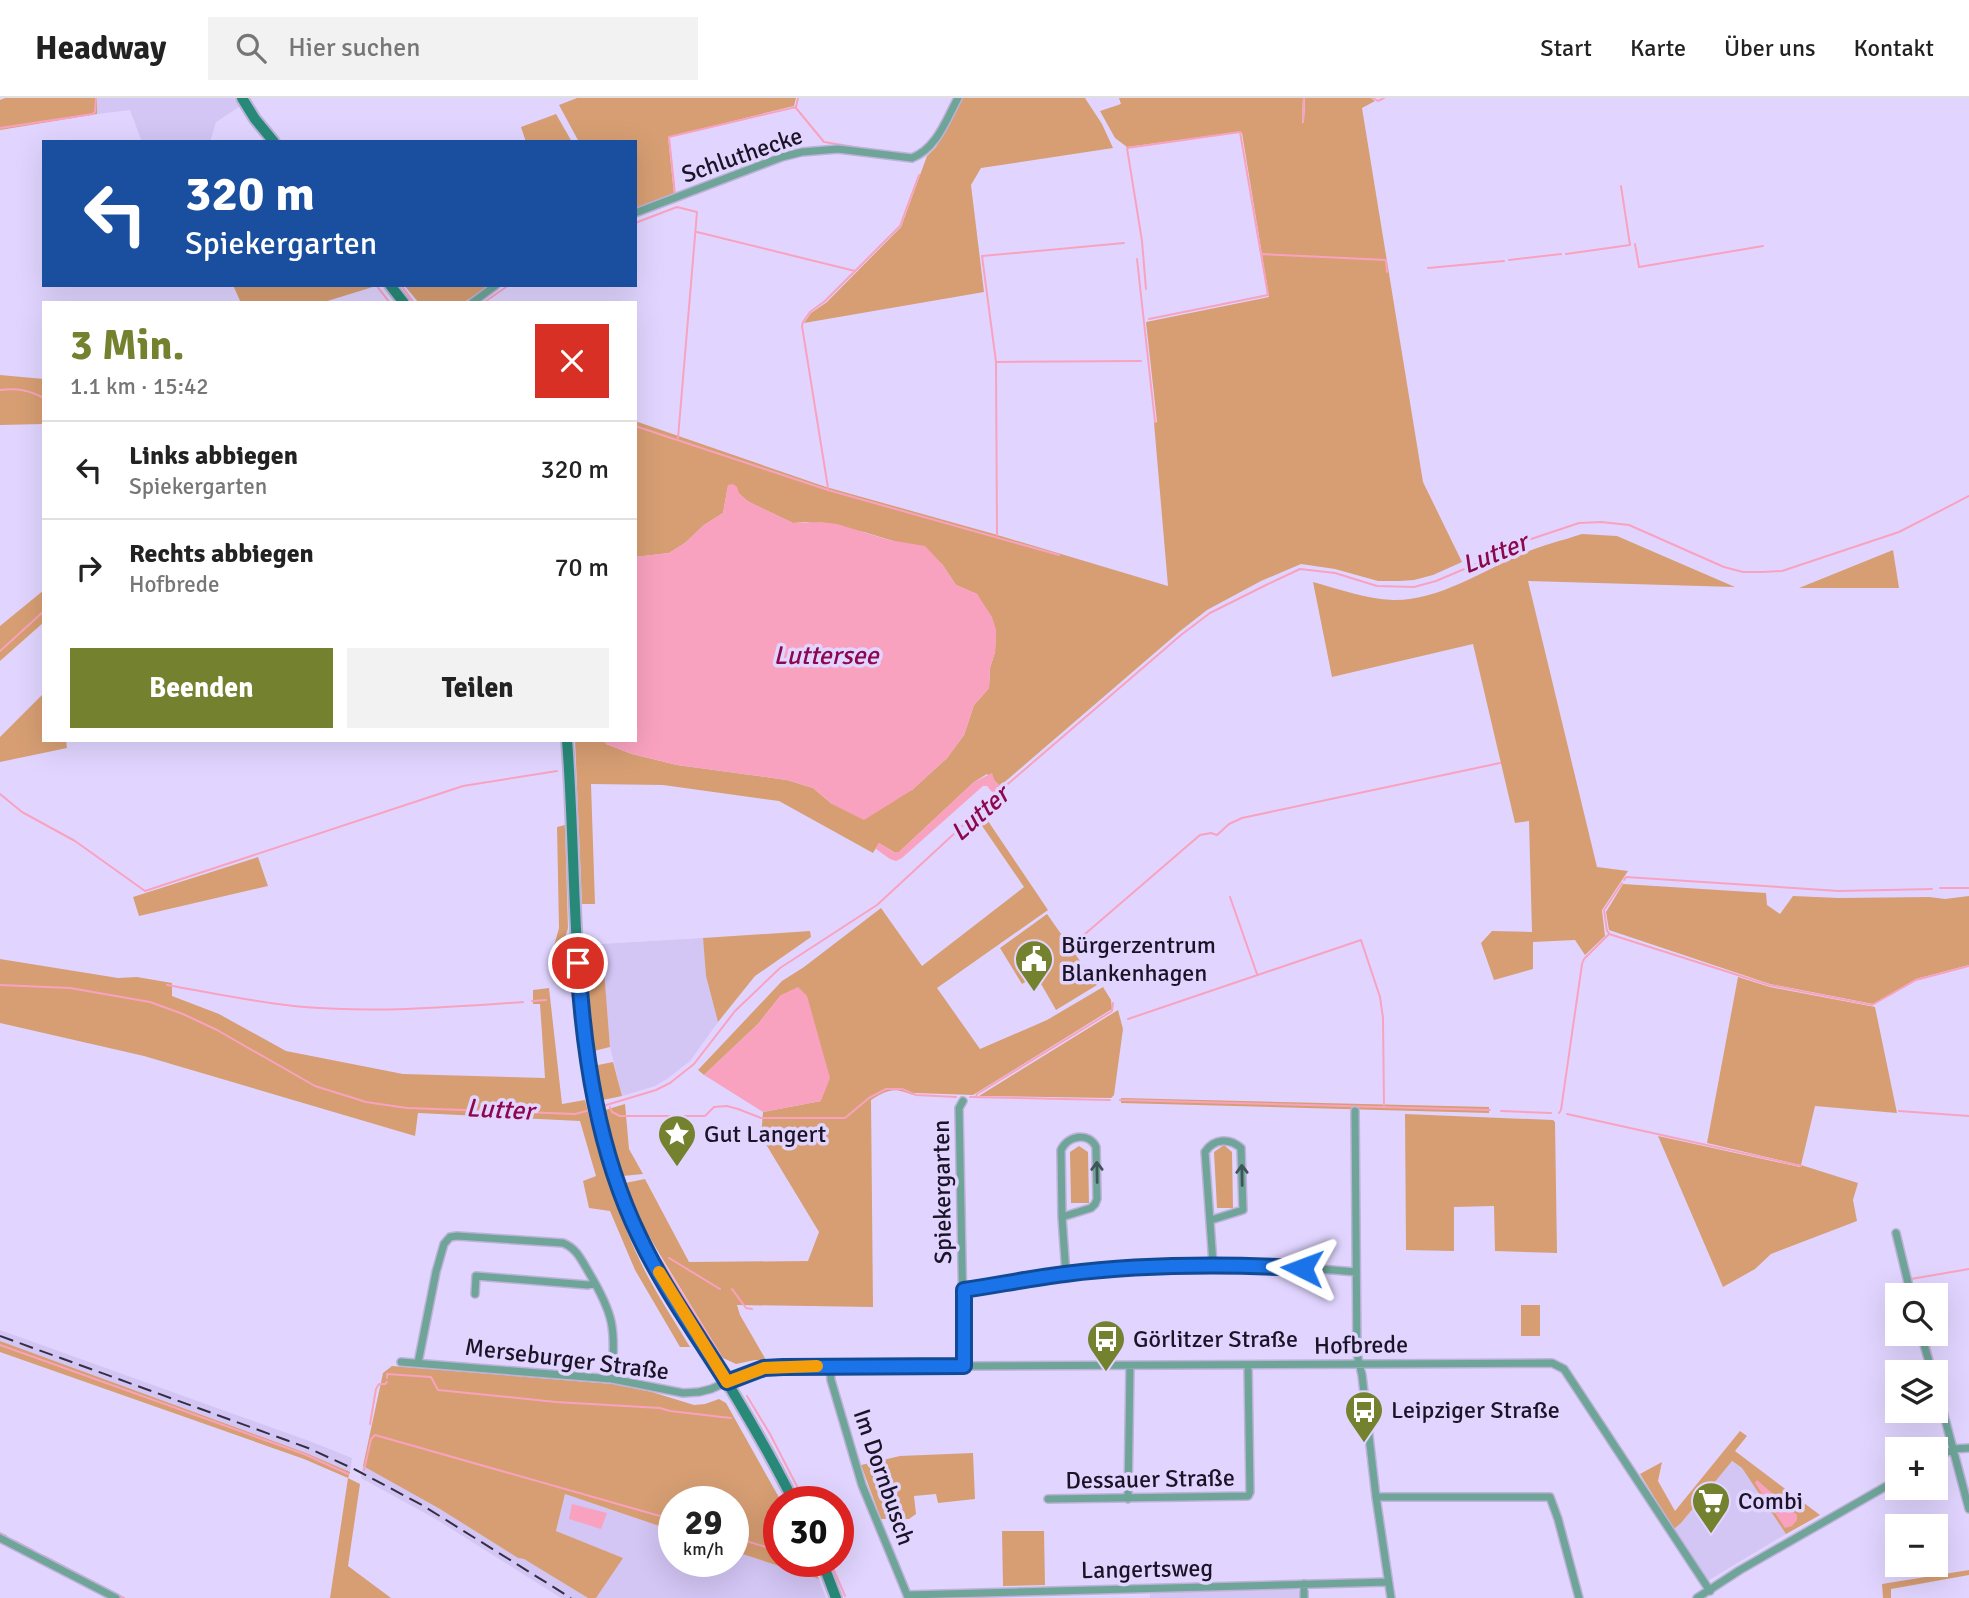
<!DOCTYPE html>
<html lang="de">
<meta charset="utf-8">
<style>
body{margin:0;font-family:Signika,sans-serif;background:#f2f2f2;color:#222;height:100vh;display:flex;flex-direction:column;font-size:26px;white-space:nowrap}
*{box-sizing:border-box;margin:0}
p{font-size:23px;color:#767676}
.icon{flex:none;width:38px;height:38px;fill:none;stroke:currentColor;stroke-width:2;stroke-linecap:round;stroke-linejoin:round}
.map{position:relative;flex:1;overflow:hidden}
.drawer{position:absolute;left:42px;top:203px;width:595px;height:441px;display:flex;flex-direction:column;background:#fff;border-radius:0px;box-shadow:0 7px 28px #0002}
.drawer>*{flex:none}
.hud{position:absolute;left:42px;top:42px;width:595px;height:147px;border-radius:0px;box-shadow:0 7px 28px #0002;background:#1a4fa0;color:#fff;overflow:hidden}
.buttons{position:absolute;left:1885px;top:1185px;display:grid;gap:14px}
.buttons a{display:grid;place-items:center;width:63px;height:63px;border-radius:0px;background:#fff;box-shadow:0 7px 28px #0002;font-size:35px}
.speed{position:absolute;left:658px;top:1388px;display:flex;gap:14px;font-size:35px;font-weight:700;text-align:center}
.speed>*{display:grid;place-content:center;width:91px;height:91px;border-radius:50%;background:#fff;box-shadow:0 7px 28px #0002;line-height:1}
.speed small{font-size:18px;font-weight:400}
.speed .limit{border:10px solid #d22;background:#fff;color:#111}
.pin{position:absolute;display:grid;place-items:center;width:60px;height:60px;color:#fff;margin:-30px;border:4px solid #fff;border-radius:50%;box-shadow:0 2px 7px #0007}
.me{position:absolute;width:77px;margin:-38px;rotate:273deg;stroke-linejoin:round;filter:drop-shadow(0 0 5px #0008)}
.turn{display:flex;align-items:center;gap:24px;height:147px;padding:0 28px;font-size:32px}
.turn .icon{width:91px;height:91px;stroke-width:2.5}
.turn b{display:block;font-size:49px;line-height:60px}
.round{display:grid;place-items:center;flex:none;width:74px;height:74px;border-radius:0px;background:#f2f2f2}
.head{display:flex;align-items:center;justify-content:space-between;height:119px;padding:0 28px}
h1{font-size:42px;font-weight:800;line-height:52px;color:#748230}
.primary-button{display:flex;gap:14px;margin-top:auto;padding:14px 28px}
.primary-button a{flex:1;height:80px;border-radius:0px;background:#748230;color:#fff;font-size:28px;font-weight:800;line-height:80px;text-align:center}
.primary-button a+a{background:#f2f2f2;color:#222}
ul{padding:0;list-style:none}
li{display:flex;align-items:center;gap:21px;height:98px;padding:0 28px;border-top:2px solid #e0e0e0}
li div{flex:1}
li b{display:block;font-size:26px}
li em{font-style:normal}
header{display:flex;align-items:center;gap:42px;box-sizing:border-box;height:98px;padding:0 35px;background:#fff;border-bottom:2px solid #e0e0e0}
header strong{font-size:33px}
nav{display:flex;gap:38px;margin-inline-start:auto;font-size:24px}
.search{width:490px;height:63px;background:#f2f2f2;display:flex;align-items:center;gap:18px;box-sizing:border-box;padding:0 24px;border-radius:0px;color:#767676;font-size:26px}
.map>svg:first-child{display:block}
.built{fill:#d3c5f4}
.green{fill:#d79e73}
.water{fill:#f9a2bf}
.lines{fill:none;stroke-linecap:round;stroke-linejoin:round}
.stream{stroke:#f9a2bf;stroke-width:2}
.minor-casing{stroke:#bdb2d8;stroke-width:10}
.secondary-casing{stroke:#bdb2d8;stroke-width:14}
.minor{stroke:#6fa599;stroke-width:7}
.secondary{stroke:#288978;stroke-width:10}
.rail{stroke:#352e43;stroke-width:2;stroke-dasharray:14 7;stroke-linecap:butt}
.oneway{stroke:#40555a}
.route-casing{stroke:#114b97;stroke-width:18}
.route{stroke:#1a73e8;stroke-width:12}
.slow{stroke:#f59e0b;stroke-width:12}
.labels{text-anchor:middle;dominant-baseline:central;stroke-width:7;stroke-linejoin:round;paint-order:stroke}
.street-label{font-size:24px;fill:#1a1426;stroke:#e1d5ff}
.poi-label{font-size:24px;fill:#1a1426;stroke:#e1d5ff;text-anchor:start}
.water-label{font-size:26px;font-style:italic;fill:#8c074c;stroke:#e1d5ff}
</style>
<header>
<strong>Headway</strong>
<div class="search"><svg class="icon" aria-label="search" viewBox="0 0 24 24"><circle cx="10" cy="10" r="6"/><path d="M15 15l6 6"/></svg>Hier suchen</div>
<nav><a>Start</a><a>Karte</a><a>Über uns</a><a>Kontakt</a></nav>
</header>
<div class="map">
<svg width="1969" height="1500" viewBox="0 0 1969 1500">
<rect width="100%" height="100%" fill="#e1d5ff"/>
<!-- built -->
<path class="built" d="M97,0H234L239,9L216,24L210,44H142L130,12L97,16Z
M703,840L706,878L718,924L690,963L667,981L655,988L622,998L610,949L602,846Z
M0,1232L312,1344L352,1360L350,1374L306,1355L0,1243Z
M1731,1363L1742,1370L1786,1436L1709,1482L1705,1480L1674,1431L1681,1425Z
M363,1368L440,1411L518,1460L524,1461L588,1500H561L434,1420L361,1380Z
M565,1396L674,1433V1463H733V1453L819,1481L826,1500H596L622,1460L556,1433Z
M1297,1492L1300,1493L1302,1500H1150V1494Z"/>
<!-- green -->
<path class="green" d="M5,0H97V16L0,32V2Z
M577,0H796L794,8L668,39L674,96L635,111V44H579L559,7Z
M963,0H1085L1102,26L1113,50L981,70L971,87L984,194L804,225L811,215L827,204L901,129L927,58L936,49Z
M1119,0H1303L1302,25L1304,24L1305,0H1371L1375,3L1362,10L1423,384L1462,464L1433,477L1414,482L1400,483H1378L1335,471L1301,466L1261,483L1207,512L1179,534L1000,688L987,676L974,684L899,754H894L879,745L873,755L779,703L663,687L591,686L595,806H582L575,642H605L606,646L632,656L677,667L787,682L813,690L832,706L912,692L947,660L964,637L974,607L989,590L990,570L995,554L996,532L977,496L956,487L942,466L903,446L864,434L806,424L793,425L749,404L728,388L723,415L704,427L685,445L669,455L635,459V323L826,389L994,436L1168,488L1154,325L1157,324L1146,224L1269,199L1242,35L1238,34L1127,49L1115,40L1100,13L1121,6Z
M556,16L572,44H526L521,29Z
M233,187H375L376,188L321,205H241Z
M404,187H490L463,205H419Z
M0,277L44,281V326L0,327Z
M1582,436L1617,438L1735,489L1528,483L1597,769L1628,773L1602,812L1605,838L1585,857L1575,842L1533,844V871L1494,882L1481,845L1492,833L1532,834L1529,723L1515,725L1473,546L1332,579L1313,484C1339,491 1366,501 1393,502C1437,503 1481,474 1520,457C1539,448 1561,443 1582,436Z
M1893,452L1899,490H1799Z
M44,492V524L0,563V528Z
M44,595V642H66L67,650L0,664V639Z
M984,717L1048,812L937,890L980,951L1047,922L1103,889L1111,902L1112,911L973,997L914,995L913,997C894,989 888,991 871,1002L873,1209L737,1207L740,1217L766,1262H755L736,1266L723,1260L642,1127L625,1085L645,1081L689,1164L808,1163L819,1134L761,1038L763,1014L821,1003L781,897L758,926L704,977L698,972L782,883L804,869L881,810L922,868L1024,789L978,722Z
M565,727L568,830L563,847L564,882H558L554,848L559,830L557,729Z
M258,759L268,788L139,818L133,799Z
M1623,786L1766,795L1767,807L1780,816L1793,798L1839,800L1929,799L1945,801L1969,798V867L1916,881L1873,906L1770,886L1609,832L1606,814Z
M1047,816L1097,887L1056,912L1036,877L1022,886L1000,850Z
M810,833L811,839L755,878L718,924L706,878L703,840Z
M602,846L610,949L594,953L590,926L584,848Z
M0,861L118,880L137,879L172,885V898L219,916L286,953L403,976L545,980L540,906H533V892L549,890L562,1006L585,1002C599,1059 616,1113 641,1165C655,1194 674,1222 690,1249H680L635,1172L610,1113L589,1110L583,1083L596,1078L580,1023L418,1015L415,1038L144,958L0,925Z
M1738,879L1770,889L1875,909L1897,1015L1815,1008L1801,1067L1858,1085L1853,1102L1857,1123L1771,1156L1755,1171L1723,1189L1658,1038L1800,1069V1067L1707,1045Z
M1118,912L1123,931L1114,997L1111,1000L979,998Z
M613,964L622,998L603,1002L597,972L598,967Z
M1121,1000L1489,1009V1015L1121,1005Z
M625,1006L629,1051L643,1076L623,1078L614,1052L605,1012Z
M1405,1016L1553,1022L1555,1024L1557,1155L1495,1153L1494,1108L1454,1109V1153L1406,1152Z
M1224,1047L1232,1054L1233,1110H1217L1214,1054Z
M1079,1048L1088,1054L1089,1105H1071L1070,1054Z
M1521,1207H1540V1238H1521Z
M0,1243L306,1355L350,1374L348,1380L360,1386L348,1468L391,1500H330L348,1380L304,1361L0,1254Z
M392,1268L613,1286L652,1294L694,1307L705,1306L719,1301L726,1305L781,1403L779,1404V1463H810L819,1481L733,1453V1404H674V1433L565,1396L556,1433L623,1460L596,1500H588L524,1461L518,1460L440,1411L363,1368L383,1275Z
M1740,1333L1747,1338L1735,1353L1820,1417L1786,1436L1742,1370L1732,1363L1681,1425L1674,1431L1640,1376L1662,1364L1658,1383L1675,1413Z
M973,1355L975,1401L938,1405L936,1396L914,1398L916,1416L909,1421H881L861,1367L900,1358Z
M1002,1433H1044L1045,1487L1003,1488Z
M1969,1472V1477L1891,1491V1500H1883L1882,1486Z"/>
<!-- water -->
<path class="water" d="M733,386L737,389L739,395L749,404L793,425L821,424L837,426L889,442L925,448L942,466L956,487L977,496L992,519L996,532V541L995,554L990,570L989,590L974,607L964,637L947,660L912,692L864,722L832,706L813,690L787,682L677,667L632,656L606,646L605,642H635V459L669,455L685,445L704,427L723,415L728,387Z
M992,675L995,684L1006,691L997,700L987,688H983L902,760L896,763L890,761L876,751V749L879,745L894,754H899L974,684Z
M798,889L807,898L830,980L821,1003L763,1014L704,977L758,926L781,897Z
M1757,1382L1797,1417V1422L1792,1428L1785,1430L1755,1385Z
M572,1406L607,1415L601,1431L569,1421Z"/>
<g class="lines">
<!-- stream -->
<path class="stream" d="M1373,0L1378,3L1384,0
M796,9L798,0
M796,10L824,44L873,52
M1303,23L1304,0
M0,30L93,16L95,14L96,0
M282,43L283,44
M675,96L669,39L796,9
M635,125L677,109L697,114L678,340
M697,134L855,173
M1635,146L1639,169L1763,148
M1262,156L1386,162L1387,174
M1566,156L1630,147L1621,88
M1137,161L1155,324
M1509,162L1561,156
M1428,170L1504,163
M376,187L390,205
M401,187L414,205
M1146,191L1142,143L1127,50L1240,34L1268,197L1149,221
M486,203L509,187
M997,264L1141,263
M0,292C18,290 28,292 44,300
M635,328L828,392L1059,457
M828,390L802,228L803,224L810,214L825,203L900,128L919,77
M997,437L996,264L982,158L1124,145
M0,553L44,513
M1002,691L1181,537L1210,515L1264,488L1300,471L1335,475L1377,488L1414,489L1436,483L1488,461L1519,445L1579,425L1601,424L1629,427L1724,469L1743,474H1763L1782,473L1899,434L1969,398
M0,696L22,714L75,743L145,793L463,688L557,673
M1624,782L1626,779L1839,793L1932,791
M1940,790H1969
M1230,799L1257,876
M1609,835L1607,833L1604,812L1622,785
M1609,836L1769,887L1872,907L1916,882L1969,868
M1078,842L1200,737L1211,735L1217,737L1229,726L1242,720L1500,665
M0,887L70,890L150,904L183,916L217,932L315,988L366,1004L407,1010L575,1016L594,1011
M167,887C212,895 258,905 304,909C377,915 451,909 523,904
M532,903L546,902
M1128,921L1361,842L1380,899L1383,920L1384,1009
M961,999H963
M970,999L1110,1002
M976,999L977,996L1112,913L1113,905
M1120,1002L1490,1012
M603,1008L656,992L670,985L694,966L735,913L780,870L877,807L996,697
M610,1009L612,1014L620,1018H705L714,1009L727,1008L738,1011L761,1020H845L869,1000L886,991H902L916,997L956,999
M1501,1013L1551,1015
M1899,1013L1969,1018
M1559,1015L1561,1012L1582,866L1584,861L1609,836
M1567,1016L1801,1068
M669,1160L720,1191
M661,1162L722,1260
M732,1191L746,1210L752,1211
M1915,1197L1911,1181L1969,1171
M1926,1236L1939,1286
M0,1247L304,1356L348,1376
M387,1280V1276L431,1279L438,1292L556,1304L660,1310L670,1313L731,1320
M747,1298L770,1336L805,1404
M370,1326L376,1291L379,1286H385L387,1284
M364,1372L371,1341L375,1337L674,1422
M0,1435L6,1438
M733,1439L779,1453
M15,1443L34,1453
M44,1458L124,1500
M830,1463L845,1498"/>
<defs>
<path id="minor" d="M635,115L782,59L802,54L838,51L912,60C937,50 946,22 958,0
M472,205L496,187
M963,1003L959,1010L964,1268
M1355,1013L1357,1256L1362,1277L1376,1399L1391,1500
M1062,1119L1091,1110L1095,1106L1097,1101L1096,1049C1089,1034 1068,1037 1061,1052L1062,1119L1066,1176
M1211,1122L1243,1112L1241,1050C1230,1040 1214,1040 1205,1054L1213,1166
M1896,1135L1911,1197
M964,1193C1046,1179 1129,1167 1213,1166C1261,1166 1309,1170 1356,1174
M475,1196L476,1178L588,1187L595,1185
M1921,1236L1932,1274
M401,1264L612,1281L683,1295L699,1294L711,1291L745,1276L764,1270L783,1269L1552,1265L1564,1271L1710,1493
M418,1265L436,1174L444,1146L450,1139L457,1138L563,1145C576,1150 581,1161 588,1173C615,1218 615,1229 612,1281
M830,1268L831,1282L862,1387L908,1499
M1936,1287L1969,1411
M1936,1360L1953,1351L1969,1350
M1376,1399H1550L1558,1421L1579,1500
M1048,1401L1248,1398L1250,1394L1248,1268
M1128,1401L1130,1268
M0,1440L116,1500
M907,1497L1388,1484
M1304,1500V1486
M1697,1500L1740,1472L1897,1382"/>
<path id="secondary" d="M242,0L255,21L274,44
M390,187L404,205
M567,642C580,809 565,983 639,1138C657,1176 682,1212 704,1247C736,1298 767,1350 794,1404
M822,1463L836,1500"/>
</defs>
<!-- minor casing -->
<use href="#minor" class="minor-casing"/>
<!-- secondary casing -->
<use href="#secondary" class="secondary-casing"/>
<!-- minor -->
<use href="#minor" class="minor"/>
<!-- secondary -->
<use href="#secondary" class="secondary"/>
<!-- rail -->
<path class="rail" d="M0,1238L308,1350L356,1372L422,1407L571,1500"/>
</g>
<!-- one-way arrows -->
<defs><path id="oneway-shaft" d="M-6 0H5M1.5-3L5.5 0L1.5 3" fill="none" stroke-width="1.6" stroke-linecap="round" stroke-linejoin="round" transform="scale(1.75)"/></defs>
<g class="oneway">
<use href="#oneway-shaft" transform="translate(1097 1074) rotate(-91)"/>
<use href="#oneway-shaft" transform="translate(1242 1077) rotate(-91)"/>
</g>
<g class="lines">
<defs>
<path id="route" d="M578,865C584,958 598,1053 639,1138C663,1189 697,1236 727,1284L764,1270L783,1269L964,1268V1192C998,1187 1031,1180 1065,1176C1144,1166 1223,1166 1302,1170"/>
</defs>
<!-- route casing -->
<use href="#route" class="route-casing"/>
<!-- route -->
<use href="#route" class="route"/>
<!-- slow -->
<path class="slow" d="M659,1174L727,1284L764,1270L817,1268"/>
</g>
<!-- icons -->
<defs>
<symbol id="civic-pin" viewBox="-11 -11 22 30"><path d="M0 17L-7.5 6A9.5 9.5 0 1 1 7.5 6Z" fill="#748230" stroke="#e1d5ff"/><path d="M-.6-6.5H3V-4.5H.6V-3L4-1V1h2V6H-6V1h2V-1L-.6-3ZM-1.2 2.5V6h2.4V2.5Z" fill="#fff"/></symbol>
<symbol id="sight-pin" viewBox="-11 -11 22 30"><path d="M0 17L-7.5 6A9.5 9.5 0 1 1 7.5 6Z" fill="#748230" stroke="#e1d5ff"/><path d="M0-6L1.8-2.2L6-1.7L2.9 1.2L3.7 5.4L0 3.3L-3.7 5.4L-2.9 1.2L-6-1.7L-1.8-2.2Z" fill="#fff"/></symbol>
<symbol id="bus-pin" viewBox="-11 -11 22 30"><path d="M0 17L-7.5 6A9.5 9.5 0 1 1 7.5 6Z" fill="#748230" stroke="#e1d5ff"/><path d="M-5-6H5V4H4V6H2V4H-2V6H-4V4H-5ZM-3.5-4V0h7V-4ZM-3.5 1.2v1.5H-2V1.2ZM2 1.2v1.5H3.5V1.2Z" fill="#fff"/></symbol>
<symbol id="supermarket-pin" viewBox="-11 -11 22 30"><path d="M0 17L-7.5 6A9.5 9.5 0 1 1 7.5 6Z" fill="#748230" stroke="#e1d5ff"/><path d="M-6-5.5h2.5l.6 2H6L4.5 2H-2.5L-4.4-4H-6ZM-1.5 3.2a1.3 1.3 0 1 0 .1 0ZM3 3.2a1.3 1.3 0 1 0 .1 0Z" fill="#fff"/></symbol>
</defs>
<g fill-rule="evenodd">
<use href="#civic-pin" x="1012" y="839" width="44" height="60"/>
<use href="#sight-pin" x="655" y="1014" width="44" height="60"/>
<use href="#bus-pin" x="1084" y="1219" width="44" height="60"/>
<use href="#bus-pin" x="1342" y="1290" width="44" height="60"/>
<use href="#supermarket-pin" x="1689" y="1381" width="44" height="60"/>
</g>
<g class="labels">
<!-- street labels -->
<g class="street-label">
<text transform="translate(742 57) rotate(-19)">Schluthecke</text>
<text transform="translate(942 1094) rotate(-91)">Spiekergarten</text>
<text transform="translate(1361 1247) rotate(-1)">Hofbrede</text>
<text transform="translate(567 1261) rotate(7)">Merseburger Straße</text>
<text transform="translate(884 1379) rotate(71)">Im Dornbusch</text>
<text transform="translate(1150 1381) rotate(-1)">Dessauer Straße</text>
<text transform="translate(1147 1471) rotate(-1)">Langertsweg</text>
</g>
<!-- poi labels -->
<g class="poi-label">
<text x="1061" y="847">Bürgerzentrum<tspan x="1061" dy="28">Blankenhagen</tspan></text>
<text x="704" y="1036">Gut Langert</text>
<text x="1133" y="1241">Görlitzer Straße</text>
<text x="1391" y="1312">Leipziger Straße</text>
<text x="1738" y="1403">Combi</text>
</g>
<!-- water labels -->
<g class="water-label">
<text transform="translate(1495 456) rotate(-22)">Lutter</text>
<text x="826" y="558">Luttersee</text>
<text transform="translate(980 716) rotate(-42)">Lutter</text>
<text transform="translate(500 1012) rotate(3)">Lutter</text>
</g>
</g>
</svg>
<div class="buttons">
<a><svg class="icon" aria-label="search" viewBox="0 0 24 24"><circle cx="10" cy="10" r="6"/><path d="M15 15l6 6"/></svg></a>
<a><svg class="icon" aria-label="layers" viewBox="0 0 24 24"><path d="M12 4l9 5-9 5-9-5zM3 14l9 5 9-5"/></svg></a>
<a>+</a>
<a>−</a>
</div>
<div class="speed"><div>29<small>km/h</small></div><div class="limit">30</div></div>
<div class="pin" style="left:578px;top:865px;background:#d93025"><svg class="icon" aria-label="arrive" viewBox="0 0 24 24"><path d="M6 21V4h12l-3 4 3 4H6"/></svg></div>
<svg class="me" style="left:1302px;top:1170px" viewBox="-20 -20 40 40"><path d="M0-17L14 15 0 8-14 15z" fill="#1a73e8" stroke="#fff" stroke-width="4"/></svg>
<div class="hud">
<div class="turn"><svg class="icon" aria-label="left" viewBox="0 0 24 24"><path d="M17 20v-9H6M10 6l-5 5 5 5"/></svg><div><b>320 m</b>Spiekergarten</div></div>
</div>
<section class="drawer">
<div class="head"><div><h1>3 Min.</h1><p>1.1 km · 15:42</p></div><a class="round" style="background:#d93025;color:#fff"><svg class="icon" aria-label="close" viewBox="0 0 24 24"><path d="M6 6l12 12M18 6L6 18"/></svg></a></div>
<ul>
<li><svg class="icon" aria-label="left" viewBox="0 0 24 24"><path d="M17 20v-9H6M10 6l-5 5 5 5"/></svg><div><b>Links abbiegen</b><p>Spiekergarten</p></div><em>320 m</em></li>
<li><svg class="icon" aria-label="right" viewBox="0 0 24 24"><path d="M7 20v-9h11M14 6l5 5-5 5"/></svg><div><b>Rechts abbiegen</b><p>Hofbrede</p></div><em>70 m</em></li>
</ul>
<div class="primary-button"><a>Beenden</a><a>Teilen</a></div>
</section>
</div>
